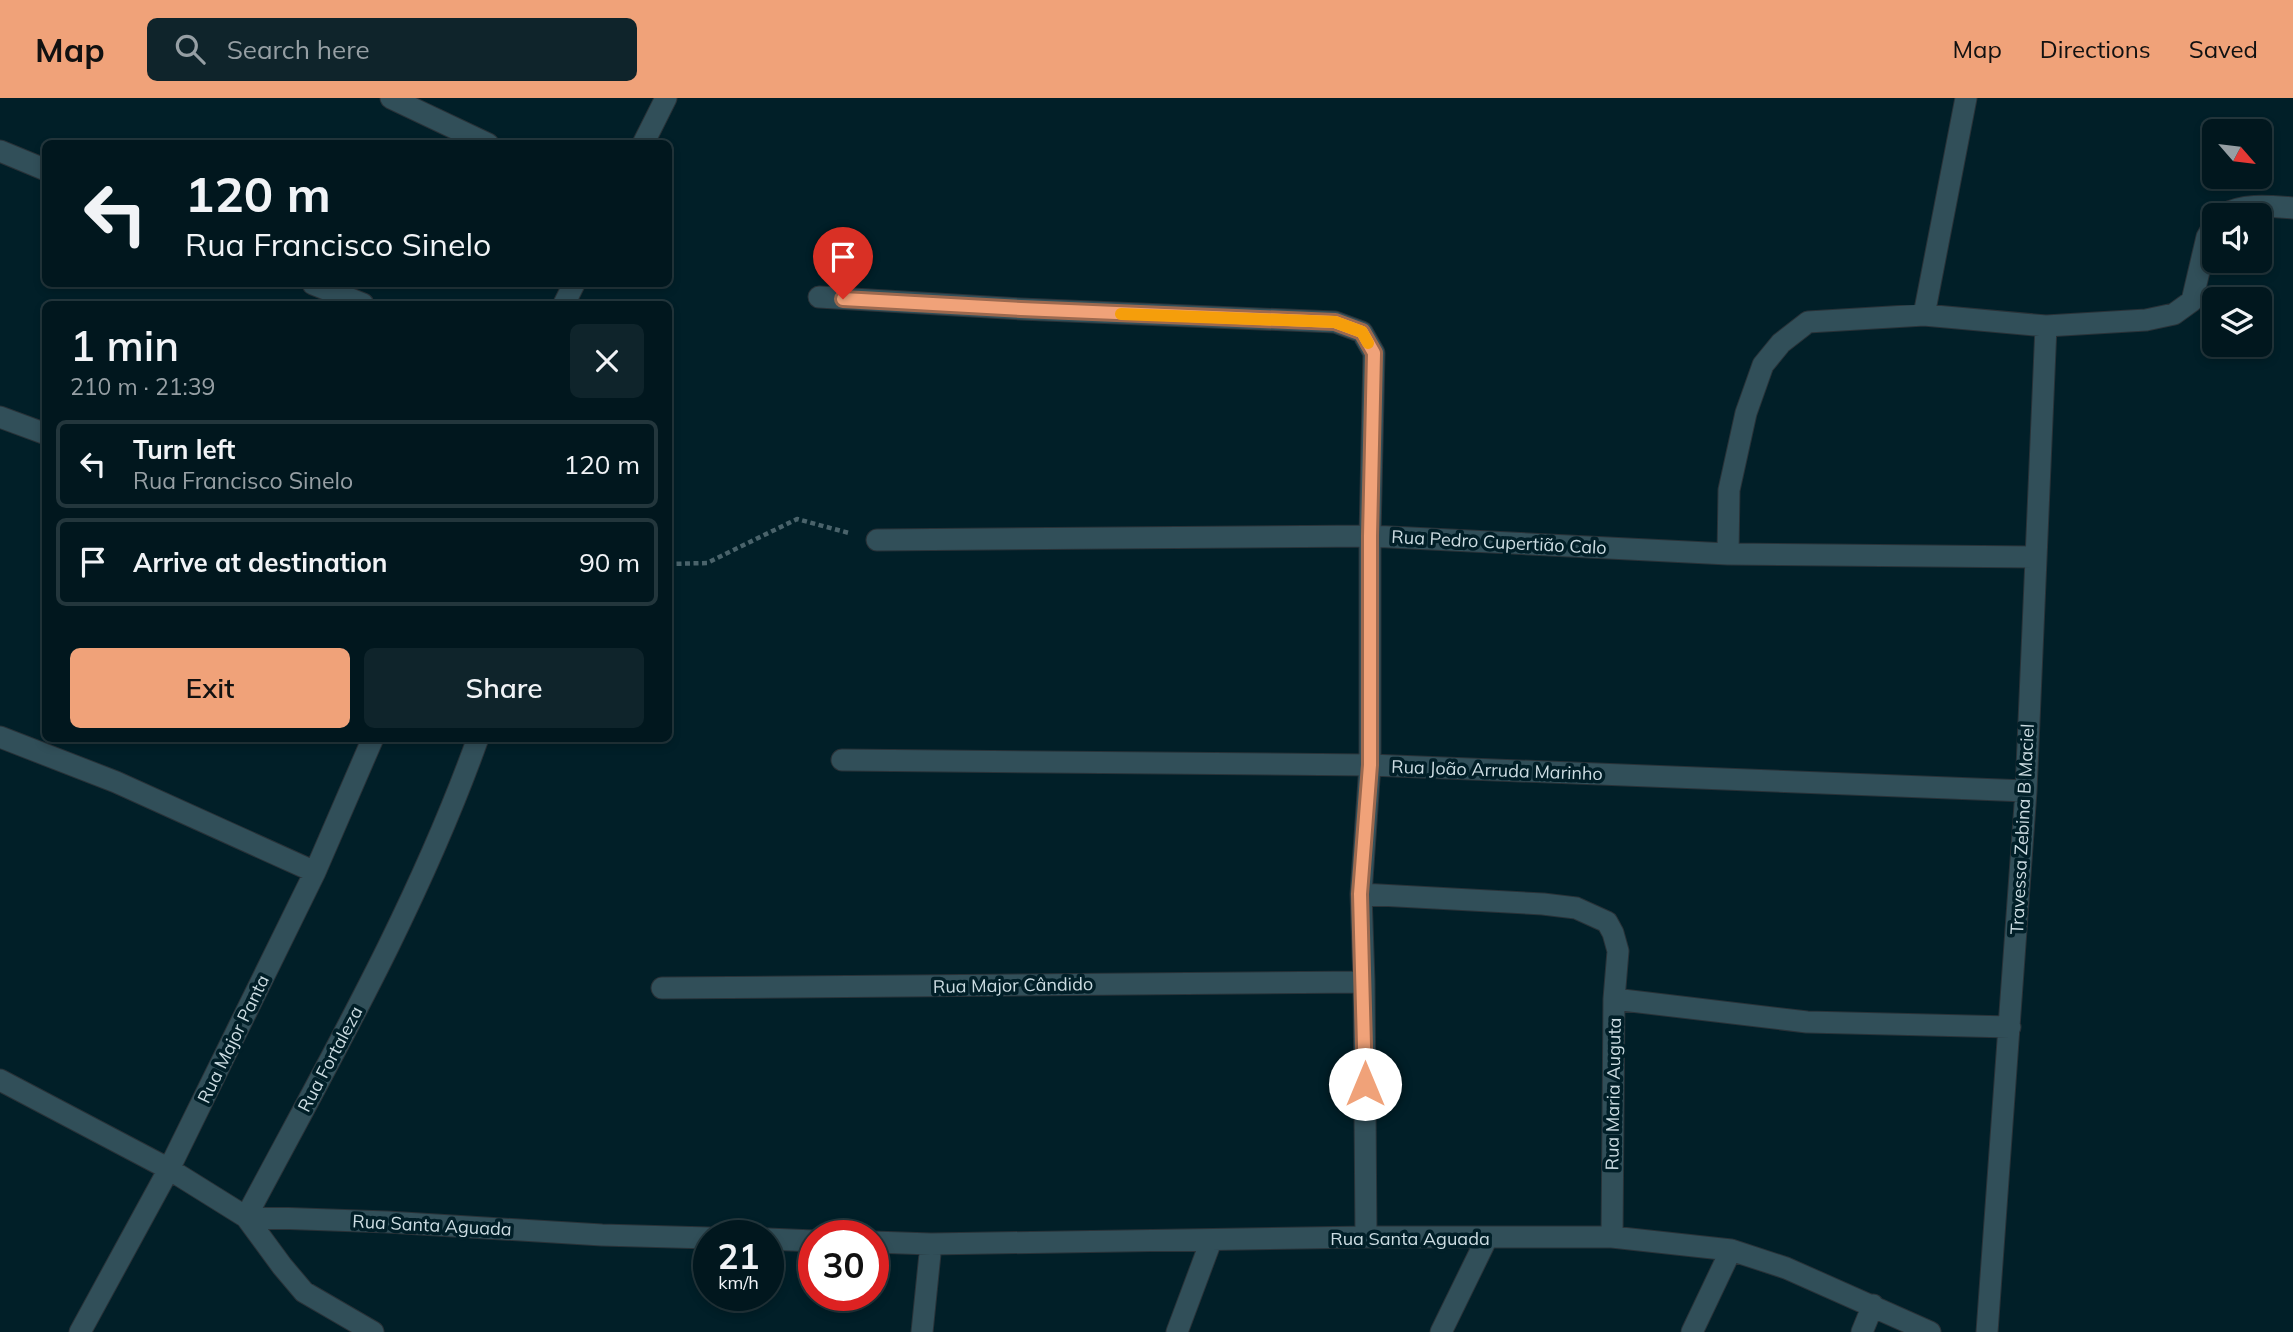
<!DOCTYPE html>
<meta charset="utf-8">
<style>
body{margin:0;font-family:Mulish,sans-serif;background:#0f242b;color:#f1f3f6;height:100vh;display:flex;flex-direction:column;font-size:26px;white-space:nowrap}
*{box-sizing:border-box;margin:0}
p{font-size:23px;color:#969fa4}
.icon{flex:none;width:38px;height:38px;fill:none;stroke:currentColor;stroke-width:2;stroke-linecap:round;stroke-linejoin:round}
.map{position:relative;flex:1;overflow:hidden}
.panel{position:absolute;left:42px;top:203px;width:630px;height:441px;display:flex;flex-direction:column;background:#01171e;border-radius:10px;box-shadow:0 4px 10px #0003,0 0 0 2px #23363c}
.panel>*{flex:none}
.guide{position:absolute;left:42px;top:42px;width:630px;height:147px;border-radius:10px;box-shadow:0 4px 10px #0003,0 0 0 2px #23363c;background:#01171e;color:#f1f3f6;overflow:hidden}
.needle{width:46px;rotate:118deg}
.tools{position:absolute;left:2202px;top:21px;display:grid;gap:14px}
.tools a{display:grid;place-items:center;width:70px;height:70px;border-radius:10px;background:#01171e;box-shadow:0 4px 10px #0003,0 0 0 2px #23363c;font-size:35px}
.speed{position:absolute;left:693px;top:1122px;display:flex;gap:14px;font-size:35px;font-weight:700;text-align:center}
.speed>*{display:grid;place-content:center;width:91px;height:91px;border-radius:50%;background:#01171e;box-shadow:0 4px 10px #0003,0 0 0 2px #23363c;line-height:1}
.speed small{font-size:18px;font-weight:400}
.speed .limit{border:10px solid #d22;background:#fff;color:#111}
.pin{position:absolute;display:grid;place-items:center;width:60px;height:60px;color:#fff;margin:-72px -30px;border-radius:50% 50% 50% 0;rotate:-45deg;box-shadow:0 0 7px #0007}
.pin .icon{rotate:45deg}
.me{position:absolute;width:77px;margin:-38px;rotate:0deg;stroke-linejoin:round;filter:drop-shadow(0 0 5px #0008)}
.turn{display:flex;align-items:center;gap:24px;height:147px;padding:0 28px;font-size:32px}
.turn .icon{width:91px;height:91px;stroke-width:2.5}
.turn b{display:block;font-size:49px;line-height:60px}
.round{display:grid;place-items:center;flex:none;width:74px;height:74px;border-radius:10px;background:#0f242b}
.headline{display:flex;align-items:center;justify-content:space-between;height:119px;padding:0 28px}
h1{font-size:42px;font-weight:600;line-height:52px}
.cta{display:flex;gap:14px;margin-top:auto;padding:14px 28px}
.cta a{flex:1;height:80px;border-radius:10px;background:#f0a279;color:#111;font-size:28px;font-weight:600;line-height:80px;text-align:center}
.cta a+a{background:#0f242b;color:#f1f3f6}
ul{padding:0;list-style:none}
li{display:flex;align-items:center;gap:21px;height:88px;margin:0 14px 10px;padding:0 14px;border:4px solid #23363c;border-radius:10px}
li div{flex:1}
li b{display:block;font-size:26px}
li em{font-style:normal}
header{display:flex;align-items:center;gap:42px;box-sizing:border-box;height:98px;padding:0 35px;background:#f0a279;color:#111}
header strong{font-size:33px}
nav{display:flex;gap:38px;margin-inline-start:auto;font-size:24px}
.search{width:490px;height:63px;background:#0f242b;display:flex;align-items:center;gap:18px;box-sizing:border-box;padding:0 24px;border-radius:10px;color:#969fa4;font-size:26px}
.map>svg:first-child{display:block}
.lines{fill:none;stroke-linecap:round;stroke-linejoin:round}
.minor-casing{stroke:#293238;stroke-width:23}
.path{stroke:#4a636b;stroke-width:4.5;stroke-dasharray:5 3.5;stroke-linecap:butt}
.minor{stroke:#314f59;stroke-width:21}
.route-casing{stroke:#9c694f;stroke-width:18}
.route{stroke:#f0a279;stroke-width:12}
.slow{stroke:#f59e0b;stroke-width:12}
.labels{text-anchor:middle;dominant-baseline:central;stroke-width:7;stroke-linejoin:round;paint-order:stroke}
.street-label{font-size:18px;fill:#ccdce2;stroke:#011f28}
</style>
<header>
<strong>Map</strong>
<div class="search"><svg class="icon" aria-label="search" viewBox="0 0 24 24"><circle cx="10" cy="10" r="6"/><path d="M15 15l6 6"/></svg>Search here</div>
<nav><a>Map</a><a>Directions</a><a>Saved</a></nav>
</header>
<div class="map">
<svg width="2293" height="1234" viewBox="0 0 2293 1234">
<rect width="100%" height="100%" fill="#011f28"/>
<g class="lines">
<defs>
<path id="minor" d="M391,0L488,46
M643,46L666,0
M0,53L46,72
M2222,117C2245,105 2268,108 2293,110
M313,186L363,206
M819,199L1021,211L1335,224L1362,234L1374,255L1370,438V667L1361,796L1364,884L1366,1139
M564,206L574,186
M1924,217L1966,0
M0,319L46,336
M877,442L1370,438L1728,456L2036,459
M1728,456L1729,392L1746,315L1763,267L1781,245L1808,224L1924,217L2046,228L2146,222L2174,216L2192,203L2207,139L2214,127
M0,639L116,684L315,774
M842,662L1370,667L2026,693
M1361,796L1543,806L1576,810L1607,824L1613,835L1618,853L1614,901L1612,1139
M662,890L1364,884
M1614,901L1807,924L2010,929
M0,982L169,1071L246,1119L387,1124L602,1137L709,1140
M768,1141L814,1143
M873,1144L931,1146L1366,1139H1612L1731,1152L1786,1170L1930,1234
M80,1234L169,1071L315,774L373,640
M373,1234L304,1194L282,1168L246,1119C329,963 418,808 478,640
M922,1234L931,1146
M1177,1234L1211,1143
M1441,1234L1487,1140
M1692,1234L1731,1152
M1862,1234L1873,1207
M1987,1234L2026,693L2046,228"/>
</defs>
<!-- minor casing -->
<use href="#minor" class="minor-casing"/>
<!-- path -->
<path class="path" d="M668,466L707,465L797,421L849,435"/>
<!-- minor -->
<use href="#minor" class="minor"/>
</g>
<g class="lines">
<defs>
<path id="route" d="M843,201L1021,211L1335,224L1362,234L1374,255L1370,438V667L1360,796L1365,986"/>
</defs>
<!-- route casing -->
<use href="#route" class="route-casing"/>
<!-- route -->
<use href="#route" class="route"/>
<!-- slow -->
<path class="slow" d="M1121,216L1335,224L1362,234L1368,245"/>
</g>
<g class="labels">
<!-- street labels -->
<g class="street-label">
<text transform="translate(1499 444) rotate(3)">Rua Pedro Cupertião Calo</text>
<text transform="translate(1497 672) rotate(2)">Rua João Arruda Marinho</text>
<text transform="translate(2022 731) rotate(-87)">Travessa Zebina B Maciel</text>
<text transform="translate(1013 887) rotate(-1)">Rua Major Cândido</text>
<text transform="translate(233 941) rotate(-64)">Rua Major Panta</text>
<text transform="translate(330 961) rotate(-62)">Rua Fortaleza</text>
<text transform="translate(1613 996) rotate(-89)">Rua Maria Auguta</text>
<text transform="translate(432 1127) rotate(3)">Rua Santa Aguada</text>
<text x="1410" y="1140">Rua Santa Aguada</text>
</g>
</g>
</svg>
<div class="tools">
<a><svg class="needle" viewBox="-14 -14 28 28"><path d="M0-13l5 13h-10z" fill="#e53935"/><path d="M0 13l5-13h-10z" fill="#969fa4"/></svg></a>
<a><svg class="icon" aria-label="sound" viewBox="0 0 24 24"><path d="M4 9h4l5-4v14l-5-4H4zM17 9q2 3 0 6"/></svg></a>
<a><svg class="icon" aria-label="layers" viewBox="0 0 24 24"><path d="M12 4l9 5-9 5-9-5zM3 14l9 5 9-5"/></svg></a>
</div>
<div class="speed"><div>21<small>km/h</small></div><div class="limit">30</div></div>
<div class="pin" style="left:843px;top:201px;background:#d93025"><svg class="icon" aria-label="arrive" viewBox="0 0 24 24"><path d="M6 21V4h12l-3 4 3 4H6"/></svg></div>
<svg class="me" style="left:1365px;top:986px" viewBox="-20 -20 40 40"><circle r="19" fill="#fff"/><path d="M0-13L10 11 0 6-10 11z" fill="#f0a279"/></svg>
<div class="guide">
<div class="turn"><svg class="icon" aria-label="left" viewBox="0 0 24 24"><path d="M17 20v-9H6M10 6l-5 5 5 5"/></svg><div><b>120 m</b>Rua Francisco Sinelo</div></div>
</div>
<section class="panel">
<div class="headline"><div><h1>1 min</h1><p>210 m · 21:39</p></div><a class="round"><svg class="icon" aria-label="close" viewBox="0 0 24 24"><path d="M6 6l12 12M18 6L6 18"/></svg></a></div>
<ul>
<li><svg class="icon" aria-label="left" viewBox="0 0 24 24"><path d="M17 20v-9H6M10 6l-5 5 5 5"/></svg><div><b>Turn left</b><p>Rua Francisco Sinelo</p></div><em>120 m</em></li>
<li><svg class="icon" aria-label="arrive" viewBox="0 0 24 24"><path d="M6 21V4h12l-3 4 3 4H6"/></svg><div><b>Arrive at destination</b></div><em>90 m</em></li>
</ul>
<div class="cta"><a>Exit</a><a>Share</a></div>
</section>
</div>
